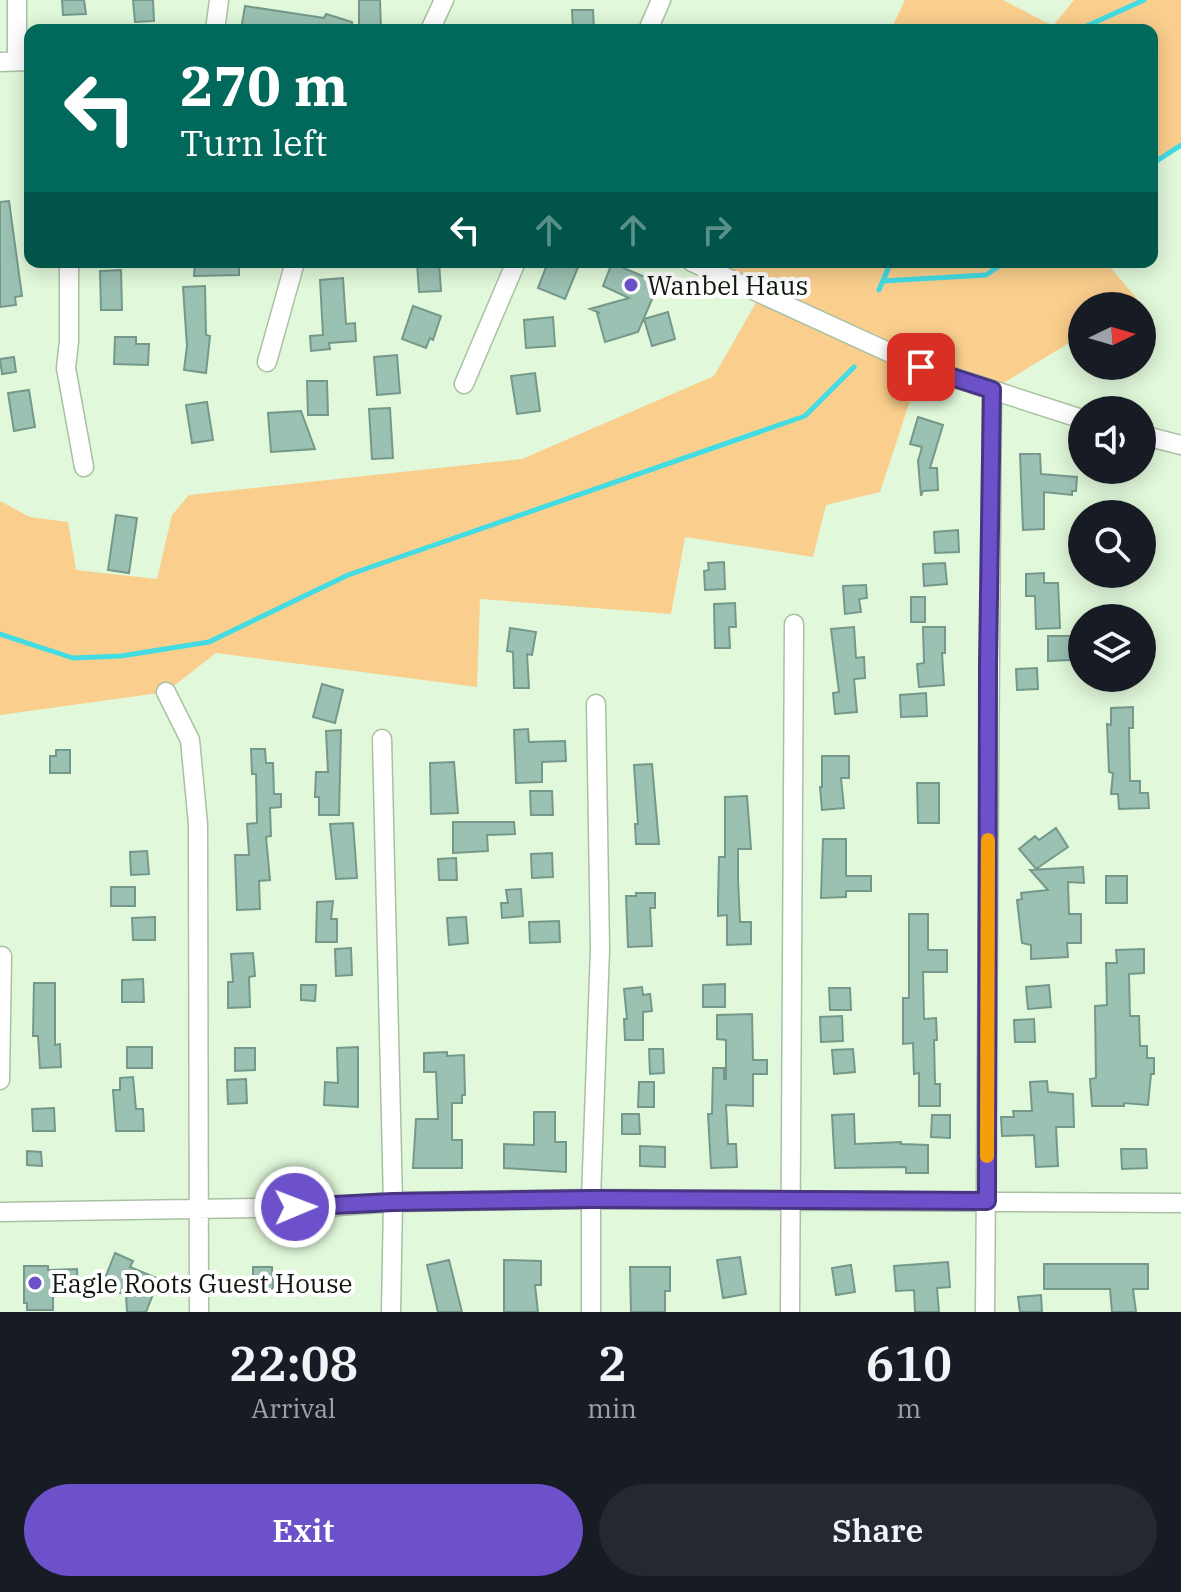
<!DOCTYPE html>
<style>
body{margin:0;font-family:"IBM Plex Serif",serif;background:#242831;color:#f1f3f6;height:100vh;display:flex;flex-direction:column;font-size:30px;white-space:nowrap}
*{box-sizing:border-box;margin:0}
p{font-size:26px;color:#9ea1a6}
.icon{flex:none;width:44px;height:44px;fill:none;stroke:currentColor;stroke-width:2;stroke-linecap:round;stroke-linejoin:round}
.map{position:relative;height:1312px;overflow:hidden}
.details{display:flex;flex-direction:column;background:#171b24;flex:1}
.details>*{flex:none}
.hud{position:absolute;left:24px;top:24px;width:1134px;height:244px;border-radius:16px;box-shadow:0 4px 20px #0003;background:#00695c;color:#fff;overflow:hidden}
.needle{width:52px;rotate:85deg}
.tools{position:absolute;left:1068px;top:292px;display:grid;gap:16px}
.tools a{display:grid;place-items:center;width:88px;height:88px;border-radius:50%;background:#171b24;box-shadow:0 4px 20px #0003;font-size:40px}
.pin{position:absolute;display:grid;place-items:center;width:68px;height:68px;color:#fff;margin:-34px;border-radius:16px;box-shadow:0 4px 12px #0006}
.me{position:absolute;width:88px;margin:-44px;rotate:89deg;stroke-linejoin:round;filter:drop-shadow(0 0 6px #0008)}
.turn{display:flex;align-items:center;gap:28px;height:168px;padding:0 24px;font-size:36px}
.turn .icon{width:104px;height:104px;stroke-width:2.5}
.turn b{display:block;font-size:56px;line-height:68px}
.lanes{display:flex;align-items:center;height:76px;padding:0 24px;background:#0003;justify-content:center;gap:40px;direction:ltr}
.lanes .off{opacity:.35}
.eta{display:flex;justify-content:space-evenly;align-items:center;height:136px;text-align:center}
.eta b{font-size:48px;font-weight:600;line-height:56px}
.button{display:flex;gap:16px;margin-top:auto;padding:16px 24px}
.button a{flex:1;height:92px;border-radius:48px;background:#6d51ca;color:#fff;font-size:32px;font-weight:600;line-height:92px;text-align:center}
.button a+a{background:#242831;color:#f1f3f6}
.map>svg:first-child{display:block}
.green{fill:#facf8d}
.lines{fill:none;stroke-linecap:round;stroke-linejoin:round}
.stream{stroke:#42dce2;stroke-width:5}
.building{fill:#9bc1b2;stroke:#74998a;stroke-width:2}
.minor-casing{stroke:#aac0a4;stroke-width:21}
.minor{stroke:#fff;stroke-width:18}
.route-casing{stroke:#473583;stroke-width:20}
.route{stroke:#6d51ca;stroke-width:14}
.slow{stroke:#f59e0b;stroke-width:14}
.poi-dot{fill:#6d51ca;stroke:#fff;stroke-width:3}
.labels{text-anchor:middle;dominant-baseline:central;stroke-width:8;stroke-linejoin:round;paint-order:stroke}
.poi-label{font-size:26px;fill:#121a10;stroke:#fff;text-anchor:start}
</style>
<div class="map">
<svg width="1181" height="1312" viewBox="0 0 1181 1312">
<rect width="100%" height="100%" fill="#e1f8da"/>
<!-- green -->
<path class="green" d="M905,0H1003L1053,26L1074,0H1181V145L1152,164V30H891Z
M692,262H1106L1138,300L1129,306H1082V335L992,390L921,367L880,492L826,505L813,557L685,537L671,614L480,599L477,687L216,653L166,692L0,715V501L30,517L68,522L76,570L157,579L172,515L189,495L522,459L714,376L761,294Z"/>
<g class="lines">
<!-- stream -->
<path class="stream" d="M1078,30L1144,0
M1152,164L1181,145
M883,281L986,275L1005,262
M879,290L891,262
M0,634L73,658L121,656L209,642L348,575L805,416L854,367"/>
</g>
<!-- building -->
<path class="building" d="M62,0H84L86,14L63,15Z
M133,0H153L154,21L135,22Z
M359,0H380L381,30H241L245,6L324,18L326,14L352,22V25L359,29Z
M572,10H593L594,30H573Z
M9,201L22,296L15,297L16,305L0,307V202Z
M195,262H239V275L194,276Z
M417,262H439L441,291L419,292Z
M548,262H571L579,265L565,299L538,288Z
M612,263L659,283L638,332L605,342L597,313H600L590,309L629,298L603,286Z
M121,270L122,310H101L100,271Z
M343,278L346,324L355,323L356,341L329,343L330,349L311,351L310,336L323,335L320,280Z
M205,286L206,335L210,336L206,373L184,370L187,346L183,287Z
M413,306L441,316L433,340L430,338L426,348L402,339Z
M668,312L675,339L652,346L644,319Z
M553,317L555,346L526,348L524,320Z
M115,337H136V344H149L148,365L114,364Z
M397,355L400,393L377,395L374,357Z
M14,357L16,372L2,374L0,359Z
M535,373L540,411L517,414L511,376Z
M307,381H327L328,415H308Z
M29,390L35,427L14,431L8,393Z
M207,402L213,440L192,443L186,405Z
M390,408L393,458L372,459L369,409Z
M301,411L315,449L271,452L268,413Z
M918,417L943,425L930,468H937L938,490L923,491L921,496L918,461L922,447L910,444Z
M1020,454H1040L1041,474L1077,477L1076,491H1072V495L1044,492V529L1023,530Z
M116,515L137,518L129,573L108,570Z
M958,530L959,552L935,553L934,532Z
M724,562L725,589L705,590L704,571L709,570L708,563Z
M945,563L947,584L924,586L923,564Z
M1044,573V583H1058L1060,628L1036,629L1035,596H1026V574Z
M866,585L867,598L859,599L861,612L845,614L843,586Z
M911,597H925V622H911Z
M735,603L736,627H729L730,648H715L714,604Z
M854,627L856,658L864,657L865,678L854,679L857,712L835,714L833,693L839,692L831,629Z
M923,627H945V653H942L944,685L919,687L917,664L924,663Z
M510,628L536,632L532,655L527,654L529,688H514L513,652L507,651Z
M1048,636H1070L1071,660L1048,661Z
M1037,668L1038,689L1017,690L1016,669Z
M322,684L343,690L335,723L313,717Z
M926,693L927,716L901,717L900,695Z
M1133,707V728H1129L1130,781H1140V793H1148L1149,808L1119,809L1118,794H1111L1113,773L1109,772L1107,724L1111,725V708Z
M528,729L529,742L565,741L566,761L542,762V782L516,783L514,730Z
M341,730L339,815H319V797H315L316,772H328L326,731Z
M251,749H265L266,763H273L274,794H281V807L270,808L271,836L266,837L270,880L259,881L260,909L237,910L235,855H249L247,824L257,823L256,774H252Z
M56,750H70V773H50V756H56Z
M822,756H849V778H841L844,808L822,810L820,787H822Z
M454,762L458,813L431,814L430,763Z
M652,764L659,844H636L635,824H638L634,765Z
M917,783H939V823H918Z
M530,791H552L553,815H531Z
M747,796L751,849H738V880L740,922H751V944L727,945V915L718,916V901L719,857H725V797Z
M453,822H514L515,834L487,835L488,851L453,853Z
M353,823L357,878L336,879L330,824Z
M1056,828L1068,847L1036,869L1019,849L1035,836L1039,840Z
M823,839H846V876H871V891H846V897L821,898Z
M147,851L149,874L131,875L130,852Z
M552,853L553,877L532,878L531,854Z
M456,858L457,880H439L438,859Z
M1083,867L1084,883L1068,882L1069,914H1081V943H1067L1068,957L1031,959V945L1022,943L1017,900L1022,899L1021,893L1048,890L1030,870Z
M1106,876H1127V903H1106Z
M111,887H135V906H111Z
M521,889L523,916L502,918L501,903H508L506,890Z
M636,893H655V908H650L652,946L628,947L626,896H636Z
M333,901L331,919H337V942H316L317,902Z
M909,914H928V950H947V972H923L924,1019L936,1018L937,1040H934L935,1084H940V1106H919V1073L914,1074L913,1043L903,1044V998H909Z
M155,917V940H133L132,918Z
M466,917L468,943L449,945L447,918Z
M559,921L560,942L530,943L529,922Z
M351,948L352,975L336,976L335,949Z
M1144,949V973L1129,974L1130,1016H1139L1140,1046H1147V1058H1154V1074H1151L1148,1105L1124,1103V1106H1092L1090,1079L1096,1078L1095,1006L1107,1005L1106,963H1117L1116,950Z
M253,953L255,976L249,977L250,1007L228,1008V982H233L231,954Z
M143,979L144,1002H122V980Z
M34,983H55V1045L60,1044L61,1067L40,1068L38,1036H33Z
M725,984V1007H703V985Z
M301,985H316L315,1001L301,1000Z
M1049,985L1051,1007L1028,1009L1026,987Z
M642,987L643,995L650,994L652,1011L643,1012V1040H625L624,1019H627L624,989Z
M829,988H850L851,1010H830Z
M752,1014L753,1060H767V1074H753V1106L726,1105L728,1144H736L737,1167L711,1168L708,1114H712L713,1068H724V1079H726V1040L717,1039V1015Z
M842,1016L843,1041L821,1042L820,1017Z
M1034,1019L1035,1042H1015L1014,1020Z
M127,1047H152V1068H127Z
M358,1047V1107L324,1105L325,1082L338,1083L337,1048Z
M235,1048H255V1070L235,1071Z
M649,1049H663L664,1073L650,1074Z
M853,1049L855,1072L834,1074L832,1050Z
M447,1052V1056L464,1055L465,1095H462V1103H452V1140H462V1168H413L416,1119H438L436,1072H424V1053Z
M133,1077L136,1109H143L144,1131H116L113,1090H120V1078Z
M246,1079L247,1103L228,1104L227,1080Z
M1047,1081L1048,1092L1073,1094L1074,1127H1056L1058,1166L1036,1167L1034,1135L1002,1136L1001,1117H1014L1013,1111H1032L1030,1082Z
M639,1082H654V1107H638Z
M54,1108L55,1131H33L32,1109Z
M534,1112H555V1142H566V1172L504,1168V1144L534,1145Z
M622,1114H639L640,1134H622Z
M854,1114L855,1144L901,1142V1144L928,1145V1173H906V1167L835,1168L832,1115Z
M932,1115H950V1138L931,1137Z
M640,1146L665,1147V1167L640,1166Z
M1121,1149H1146L1147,1168L1122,1169Z
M27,1151L41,1152L42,1166L27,1165Z
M115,1253L133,1261L130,1267L159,1279L146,1312H127L126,1295L102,1286Z
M740,1257L746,1294L723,1298L717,1260Z
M449,1260L462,1312H438L427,1265Z
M504,1260L541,1261V1285H535L538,1312H504Z
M948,1262L950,1287L937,1288L939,1312H915L914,1290L896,1291L894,1266Z
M1044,1264H1148V1289H1133L1136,1312H1112L1110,1289H1044Z
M851,1265L855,1292L836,1295L832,1268Z
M24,1266H48V1270L77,1269L78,1289H53V1310H27V1303H24Z
M253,1267H272L273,1289H253Z
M630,1267H670V1291H665V1312H631Z
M1041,1295L1042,1312H1020L1018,1297Z"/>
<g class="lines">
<defs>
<path id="minor" d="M17,0V60
M215,30L219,0
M430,30L444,0
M648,30L661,0
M0,62L30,61
M69,262V341L66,368L84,467
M692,262L921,367L1082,419
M267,362L295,262
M464,384L516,262
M1142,435L1181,445
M166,692L190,740L198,824L199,1312
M382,739L393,1202L391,1312
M0,1080L2,956
M0,1212L326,1207L393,1202L591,1199L1181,1203
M591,1312V1199L600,949L596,704
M790,1312L794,624
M985,1312L992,390"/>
</defs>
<!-- minor casing -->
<use href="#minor" class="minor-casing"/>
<!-- minor -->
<use href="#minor" class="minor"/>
</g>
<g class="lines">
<defs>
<path id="route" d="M295,1207L393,1202L591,1199L987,1201L988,664L992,390L921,367"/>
</defs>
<!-- route casing -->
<use href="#route" class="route-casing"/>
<!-- route -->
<use href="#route" class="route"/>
<!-- slow -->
<path class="slow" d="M987,1156L988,840"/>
</g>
<!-- markers -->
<g class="poi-dot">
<circle cx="631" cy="285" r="8"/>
<circle cx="35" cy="1283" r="8"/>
</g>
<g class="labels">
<!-- poi labels -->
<g class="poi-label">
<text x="647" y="285">Wanbel Haus</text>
<text x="51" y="1283">Eagle Roots Guest House</text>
</g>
</g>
</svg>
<div class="tools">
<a><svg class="needle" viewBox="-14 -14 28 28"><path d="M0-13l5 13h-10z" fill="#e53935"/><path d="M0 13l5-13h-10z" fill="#9ea1a6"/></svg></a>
<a><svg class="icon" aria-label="sound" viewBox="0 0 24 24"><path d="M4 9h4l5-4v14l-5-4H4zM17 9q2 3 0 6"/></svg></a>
<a><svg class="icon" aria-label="search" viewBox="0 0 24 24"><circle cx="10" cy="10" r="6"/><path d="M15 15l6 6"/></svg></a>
<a><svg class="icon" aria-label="layers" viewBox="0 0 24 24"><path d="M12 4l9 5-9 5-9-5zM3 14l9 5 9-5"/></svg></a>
</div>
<div class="pin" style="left:921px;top:367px;background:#d93025"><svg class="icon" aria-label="arrive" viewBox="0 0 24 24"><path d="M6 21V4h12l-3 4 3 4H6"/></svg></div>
<svg class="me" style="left:295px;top:1207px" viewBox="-20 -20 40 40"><circle r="17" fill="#6d51ca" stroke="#fff" stroke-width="3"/><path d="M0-11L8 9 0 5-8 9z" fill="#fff"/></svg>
<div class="hud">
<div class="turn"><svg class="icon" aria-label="left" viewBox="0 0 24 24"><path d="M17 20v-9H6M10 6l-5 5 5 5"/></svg><div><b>270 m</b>Turn left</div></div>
<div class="lanes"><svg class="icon" aria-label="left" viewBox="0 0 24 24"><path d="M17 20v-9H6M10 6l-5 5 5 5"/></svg><svg class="icon off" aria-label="ahead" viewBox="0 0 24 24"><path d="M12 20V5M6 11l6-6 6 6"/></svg><svg class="icon off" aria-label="ahead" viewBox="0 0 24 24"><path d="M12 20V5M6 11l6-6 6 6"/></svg><svg class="icon off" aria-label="right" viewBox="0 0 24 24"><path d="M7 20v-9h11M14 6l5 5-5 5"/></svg></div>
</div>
</div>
<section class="details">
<div class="eta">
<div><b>22:08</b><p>Arrival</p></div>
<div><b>2</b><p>min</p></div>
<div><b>610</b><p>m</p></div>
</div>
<div class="button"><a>Exit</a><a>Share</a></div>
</section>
